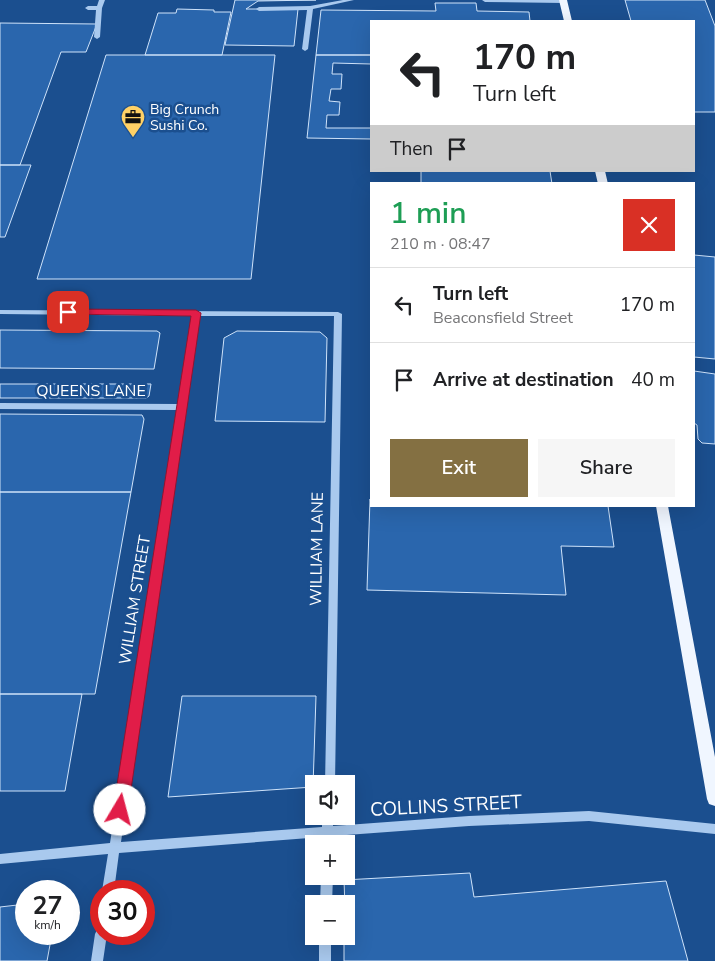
<!DOCTYPE html>
<meta charset="utf-8">
<style>
body{margin:0;font-family:"Nunito Sans",sans-serif;background:#f6f6f6;color:#202124;height:100vh;display:flex;flex-direction:column;font-size:19px;white-space:nowrap}
*{box-sizing:border-box;margin:0}
p{font-size:16px;color:#757577}
.icon{flex:none;width:28px;height:28px;fill:none;stroke:currentColor;stroke-width:2;stroke-linecap:round;stroke-linejoin:round}
.map{position:relative;flex:1;overflow:hidden}
.side{position:absolute;left:370px;top:182px;width:325px;height:325px;display:flex;flex-direction:column;background:#fff;border-radius:0px;box-shadow:0 5px 20px #0002}
.side>*{flex:none}
.guide{position:absolute;left:370px;top:20px;width:325px;height:152px;border-radius:0px;box-shadow:0 5px 20px #0002;background:#fff;color:#202124;overflow:hidden}
.tools{position:absolute;left:305px;top:775px;display:grid;gap:10px}
.tools a{display:grid;place-items:center;width:50px;height:50px;border-radius:0px;background:#fff;box-shadow:0 5px 20px #0002;font-size:25px}
.speed{position:absolute;left:15px;top:880px;display:flex;gap:10px;font-size:25px;font-weight:700;text-align:center}
.speed>*{display:grid;place-content:center;width:65px;height:65px;border-radius:50%;background:#fff;box-shadow:0 5px 20px #0002;line-height:1}
.speed small{font-size:12px;font-weight:400}
.speed .limit{border:8px solid #d22;background:#fff;color:#111}
.pin{position:absolute;display:grid;place-items:center;width:42px;height:42px;color:#fff;margin:-21px;border-radius:10px;box-shadow:0 2px 8px #0006}
.me{position:absolute;width:55px;margin:-28px;rotate:8deg;stroke-linejoin:round;filter:drop-shadow(0 0 4px #0008)}
.turn{display:flex;align-items:center;gap:18px;height:105px;padding:0 20px;font-size:22px}
.turn .icon{width:65px;height:65px;stroke-width:2.5}
.turn b{display:block;font-size:35px;line-height:42px}
.then{display:flex;align-items:center;height:48px;padding:0 20px;background:#0003;gap:10px;font-size:19px}
.round{display:grid;place-items:center;flex:none;width:52px;height:52px;border-radius:0px;background:#f6f6f6}
.overview{display:flex;align-items:center;justify-content:space-between;height:85px;padding:0 20px}
h1{font-size:30px;font-weight:600;line-height:38px;color:#1e9e55}
.action{display:flex;gap:10px;margin-top:auto;padding:10px 20px}
.action a{flex:1;height:58px;border-radius:0px;background:#847042;color:#fff;font-size:20px;font-weight:600;line-height:58px;text-align:center}
.action a+a{background:#f6f6f6;color:#202124}
ul{padding:0;list-style:none}
li{display:flex;align-items:center;gap:15px;height:75px;padding:0 20px;border-top:1px solid #e0e0e0}
li div{flex:1}
li b{display:block;font-size:19px}
li em{font-style:normal}
.map>svg:first-child{display:block}
.building{fill:#2a66ad;stroke:#cfe3fa}
.lines{fill:none;stroke-linecap:round;stroke-linejoin:round}
.minor{fill:#a9c9ee;fill-rule:evenodd}
.major{fill:#f0f6ff;fill-rule:evenodd}
.route{fill:#e11d48;stroke:#92132f}
.labels{text-anchor:middle;dominant-baseline:central;stroke-width:5;stroke-linejoin:round;paint-order:stroke}
.far-poi-label{font-size:14px;fill:#fff;stroke:#1b4f8f;text-anchor:start}
.street-label{font-size:16px;fill:#fff;stroke:#1b4f8f}
.near-street-label{font-size:19px;fill:#fff;stroke:#1b4f8f}
</style>
<div class="map">
<svg width="715" height="961" viewBox="0 0 715 961">
<rect width="100%" height="100%" fill="#1b4f8f"/>
<!-- building -->
<path class="building" d="M235,0H316L258,1L246,9H298L294,46L225,45Z
M625,0H705L715,26V112H694V21H631Z
M435,3H476L477,11L529,12L530,21H371V55H316L321,10L436,11Z
M177,9L214,10V12H231L222,55H145L158,13H176Z
M0,23L97,24L86,52H61L20,165H0Z
M106,55H275L251,279H37Z
M316,55H371V64L333,63L332,74H342L341,89H331L329,101L340,102L339,115H327L326,128H371V139L307,138Z
M0,165H31L5,237H0Z
M421,171H550L552,184H421Z
M694,255L715,257V359L694,357Z
M0,330L157,331L160,333L154,369L0,368Z
M237,331L320,332L327,338L325,422L215,421L224,338Z
M694,371L715,374V444L702,443L698,439L697,425L694,423Z
M0,384H151L149,396L146,398H0Z
M0,414L142,415L144,419L131,492H0Z
M0,492H131L95,694H0Z
M370,499L371,506H608L614,547L561,546L566,595L367,590Z
M0,694H82L65,791H0Z
M182,696H316L313,787L168,797Z
M470,873L474,897L666,881L688,961H344V936H346L344,880Z
M26,904V934H52L47,961H0V907Z"/>
<g class="lines">
<!-- minor -->
<path class="minor" d="M99,0H105L102,8L100,37L97,39L94,37L96,10H88L85,8L88,6H97Z
M343,0H354L313,9L308,49L305,51L302,49L307,10L259,11L256,9L259,7L310,6Z
M482,0H566L567,1L564,3L485,2Z
M0,310L338,312L342,314L335,784H325L334,316H199L121,842L322,827V816H334L333,826L469,816L589,811L715,824V834L589,821L469,826L333,836V844H321L322,837L119,853L114,891H102L108,854L0,864V854L110,843L177,410L0,409V403L178,404L192,316L0,314Z
M321,876H333L332,904H320Z
M101,928V934H107L103,961H91L95,934L97,930Z
M319,936H331V961H319Z"/>
<!-- major -->
<path class="major" d="M559,0H567L572,21H564Z
M595,171H605L608,184H598Z
M656,506H668L715,757V806L709,804L707,799Z"/>
</g>
<!-- route -->
<path class="route" d="M68,309L196,310L201,313L128,810L126,814L120,816L115,814L113,810L191,316L65,314L63,312Z"/>
<!-- icons -->
<defs>
<symbol id="office-pin" viewBox="-11 -11 22 30"><path d="M0 17L-7.5 6A9.5 9.5 0 1 1 7.5 6Z" fill="#ffd166" stroke="#1b4f8f"/><path d="M-6-3h4V-5.5h4V-3h4V5H-6ZM-1-4.5V-3h2v-1.5ZM-6 0V1H6V0Z" fill="#111"/></symbol>
</defs>
<g fill-rule="evenodd">
<use href="#office-pin" x="119" y="103" width="28" height="38"/>
</g>
<g class="labels">
<!-- far-poi labels -->
<g class="far-poi-label">
<text x="150" y="109">Big Crunch<tspan x="150" dy="16">Sushi Co.</tspan></text>
</g>
<!-- street labels -->
<g class="street-label">
<text x="91" y="391">QUEENS LANE</text>
<text transform="translate(317 549) rotate(-89)">WILLIAM LANE</text>
<text transform="translate(135 600) rotate(-81)">WILLIAM STREET</text>
</g>
<!-- near-street labels -->
<g class="near-street-label">
<text transform="translate(446 806) rotate(-3)">COLLINS STREET</text>
</g>
</g>
</svg>
<div class="tools">
<a><svg class="icon" aria-label="sound" viewBox="0 0 24 24"><path d="M4 9h4l5-4v14l-5-4H4zM17 9q2 3 0 6"/></svg></a>
<a>+</a>
<a>−</a>
</div>
<div class="speed"><div>27<small>km/h</small></div><div class="limit">30</div></div>
<div class="pin" style="left:68px;top:312px;background:#d93025"><svg class="icon" aria-label="arrive" viewBox="0 0 24 24"><path d="M6 21V4h12l-3 4 3 4H6"/></svg></div>
<svg class="me" style="left:120px;top:810px" viewBox="-20 -20 40 40"><circle r="19" fill="#fff"/><path d="M0-13L10 11 0 6-10 11z" fill="#e11d48"/></svg>
<div class="guide">
<div class="turn"><svg class="icon" aria-label="left" viewBox="0 0 24 24"><path d="M17 20v-9H6M10 6l-5 5 5 5"/></svg><div><b>170 m</b>Turn left</div></div>
<div class="then">Then<svg class="icon" aria-label="arrive" viewBox="0 0 24 24"><path d="M6 21V4h12l-3 4 3 4H6"/></svg></div>
</div>
<section class="side">
<div class="overview"><div><h1>1 min</h1><p>210 m · 08:47</p></div><a class="round" style="background:#d93025;color:#fff"><svg class="icon" aria-label="close" viewBox="0 0 24 24"><path d="M6 6l12 12M18 6L6 18"/></svg></a></div>
<ul>
<li><svg class="icon" aria-label="left" viewBox="0 0 24 24"><path d="M17 20v-9H6M10 6l-5 5 5 5"/></svg><div><b>Turn left</b><p>Beaconsfield Street</p></div><em>170 m</em></li>
<li><svg class="icon" aria-label="arrive" viewBox="0 0 24 24"><path d="M6 21V4h12l-3 4 3 4H6"/></svg><div><b>Arrive at destination</b></div><em>40 m</em></li>
</ul>
<div class="action"><a>Exit</a><a>Share</a></div>
</section>
</div>
